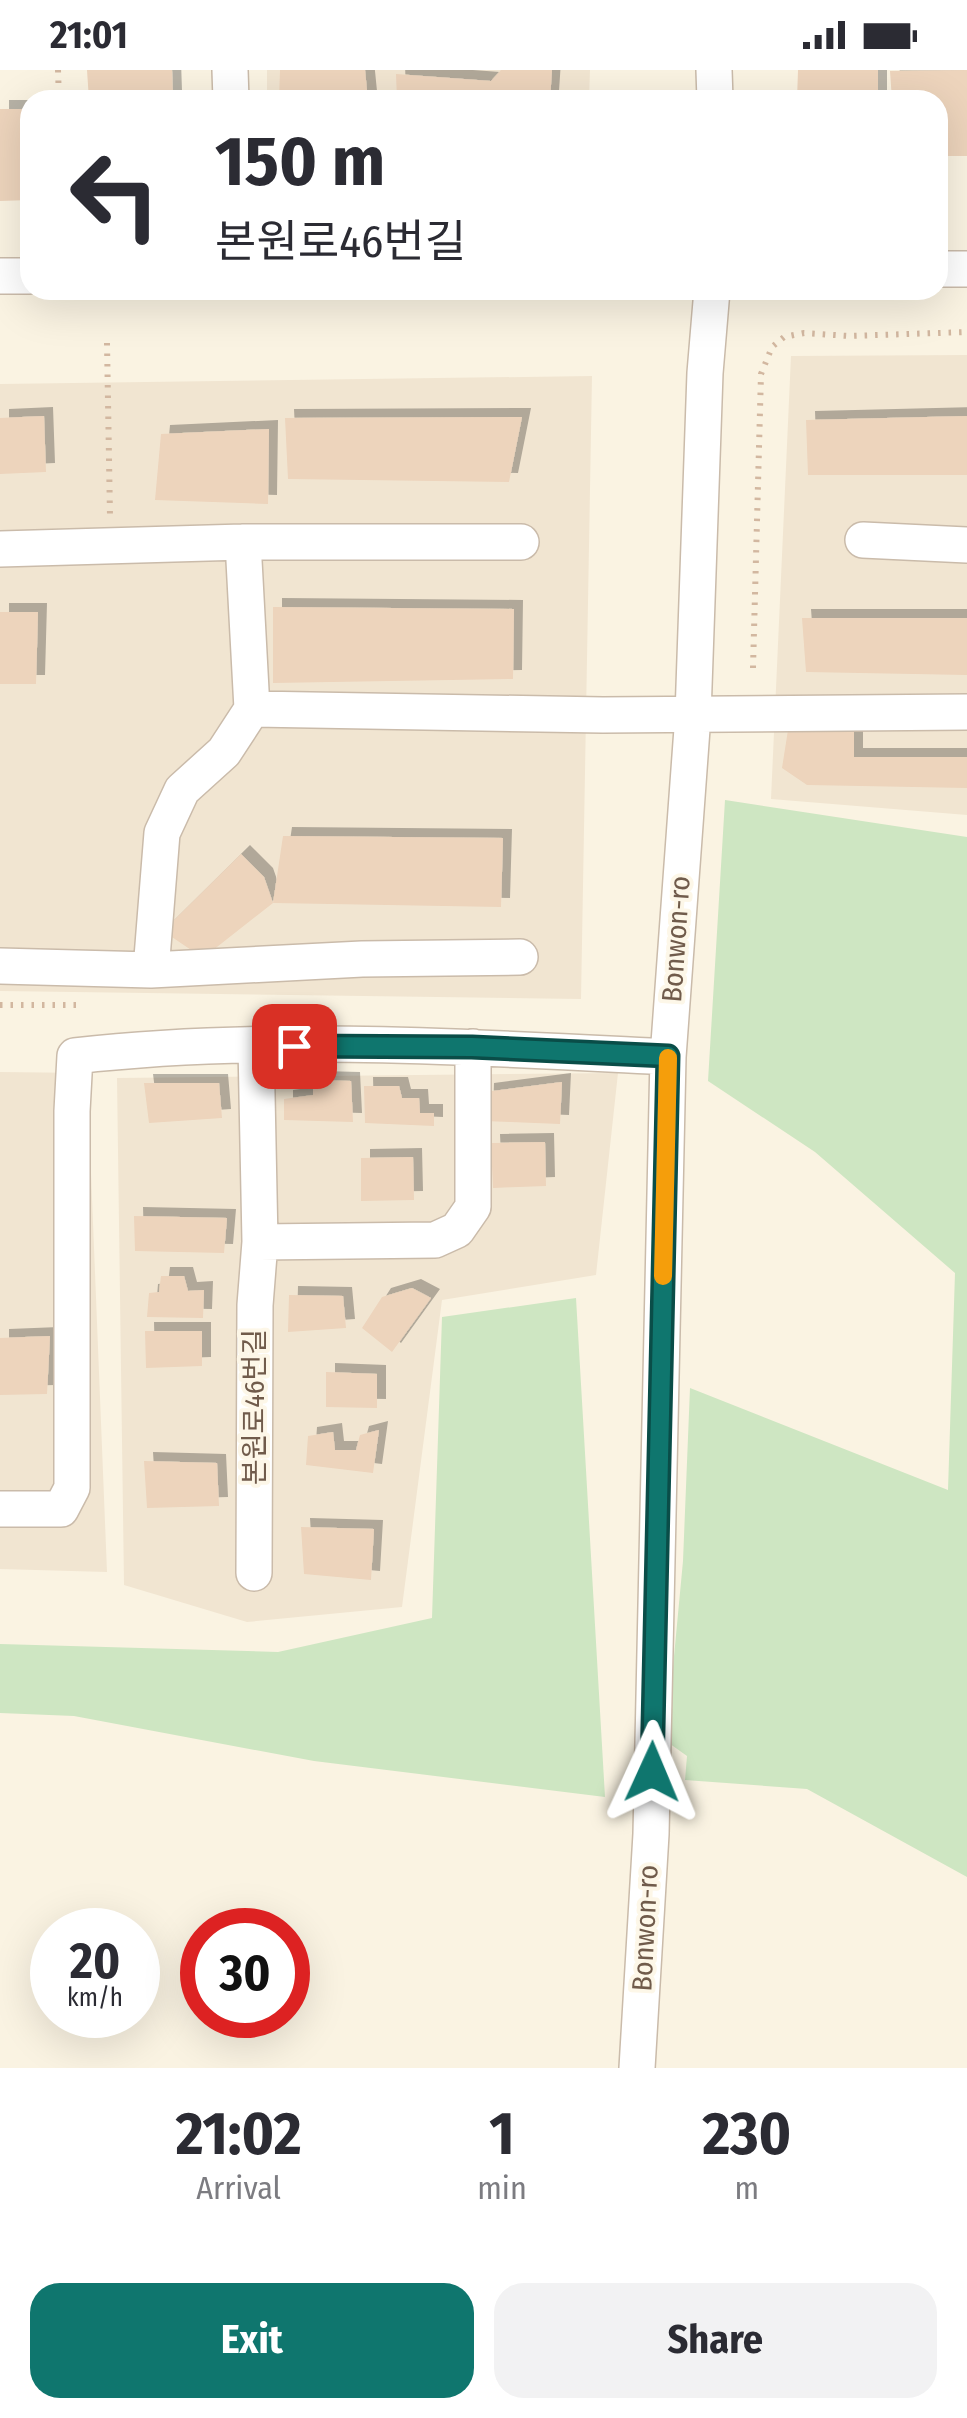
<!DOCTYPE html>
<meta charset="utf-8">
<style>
body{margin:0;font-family:"Fira Sans Condensed","Noto Sans KR",sans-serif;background:#f2f2f3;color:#2b2b33;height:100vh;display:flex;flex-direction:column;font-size:38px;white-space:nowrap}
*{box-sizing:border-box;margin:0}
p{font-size:32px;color:#7c7c81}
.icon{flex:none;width:55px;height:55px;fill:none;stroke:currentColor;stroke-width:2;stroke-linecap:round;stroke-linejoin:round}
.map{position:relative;height:1998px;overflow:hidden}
.sheet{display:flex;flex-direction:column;background:#fff;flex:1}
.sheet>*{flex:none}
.hud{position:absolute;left:20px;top:20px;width:928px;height:210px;border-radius:30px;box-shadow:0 10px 40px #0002;background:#fff;color:#2b2b33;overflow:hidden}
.speed{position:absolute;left:30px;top:1838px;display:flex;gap:20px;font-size:50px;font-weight:700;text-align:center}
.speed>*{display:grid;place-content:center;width:130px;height:130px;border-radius:50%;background:#fff;box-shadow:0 10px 40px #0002;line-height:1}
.speed small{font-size:25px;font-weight:400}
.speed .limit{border:15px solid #d22;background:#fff;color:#111}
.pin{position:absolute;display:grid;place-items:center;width:85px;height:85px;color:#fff;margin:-42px;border-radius:20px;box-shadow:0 5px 15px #0006}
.me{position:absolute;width:110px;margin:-55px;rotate:1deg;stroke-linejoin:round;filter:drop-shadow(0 0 8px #0008)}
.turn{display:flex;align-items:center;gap:35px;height:210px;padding:0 30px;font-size:45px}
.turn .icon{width:130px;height:130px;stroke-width:2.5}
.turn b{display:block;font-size:70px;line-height:85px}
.eta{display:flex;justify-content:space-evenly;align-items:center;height:170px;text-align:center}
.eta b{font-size:60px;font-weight:700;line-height:70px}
.action{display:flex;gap:20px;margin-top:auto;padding:20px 30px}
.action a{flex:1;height:115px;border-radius:30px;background:#0f766e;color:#fff;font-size:40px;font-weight:700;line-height:115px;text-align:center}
.action a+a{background:#f2f2f3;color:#2b2b33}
.status{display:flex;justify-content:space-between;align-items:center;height:70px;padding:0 50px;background:#fff;direction:ltr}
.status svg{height:28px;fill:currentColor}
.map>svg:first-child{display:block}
.residential{fill:#f1e5d1}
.green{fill:#cee6c2}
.building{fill:#edd4bc;filter:url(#shadow)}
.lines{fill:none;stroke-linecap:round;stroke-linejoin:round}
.minor-casing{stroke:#cabbaa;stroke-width:38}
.path{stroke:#d2b7a0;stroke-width:6;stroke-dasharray:2.5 8;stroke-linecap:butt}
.minor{stroke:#fff;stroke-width:35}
.route-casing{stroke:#0a4d48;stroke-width:25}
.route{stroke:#0f766e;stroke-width:18}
.slow{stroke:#f59e0b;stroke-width:18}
.labels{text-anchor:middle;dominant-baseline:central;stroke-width:8;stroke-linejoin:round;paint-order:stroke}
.street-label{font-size:28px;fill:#705b4b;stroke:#fdf7e8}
</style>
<div class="status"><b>21:01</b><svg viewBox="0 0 49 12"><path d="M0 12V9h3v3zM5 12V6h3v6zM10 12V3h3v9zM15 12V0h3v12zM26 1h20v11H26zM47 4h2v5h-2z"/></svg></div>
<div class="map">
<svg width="967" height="1998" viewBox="0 0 967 1998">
<defs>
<filter id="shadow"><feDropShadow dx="9" dy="-9" stdDeviation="0" flood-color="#0004"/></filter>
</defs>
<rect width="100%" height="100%" fill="#faf3e2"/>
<!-- residential -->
<path class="residential" d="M267,0H590L589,30H267Z
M967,285V745L771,729L791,286Z
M592,306L581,929L0,921V314Z
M0,1002L87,1003L107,1502L0,1499Z
M618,1003L596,1205L442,1230L402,1537L247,1552L124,1515L117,1008Z"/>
<!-- green -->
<path class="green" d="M725,730L967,767V1807L807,1719L685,1710L687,1686L666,1671L683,1491L690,1318L948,1420L955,1203L815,1082L708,1011Z
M576,1228L605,1727L314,1691L74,1646L0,1643V1574L278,1582L432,1548L442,1247Z"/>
<!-- building -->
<path class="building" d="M87,0H172L173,30H89Z
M280,0H365L368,30H279Z
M501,0H552L550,30H397L396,4L491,11Z
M798,0H878V30H797Z
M967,0V86H938V30H892L890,1Z
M0,39H29L30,130L0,131Z
M44,346L46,402L0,404V348Z
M967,346V405H808L806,350Z
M522,347L509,412L288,409L285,348Z
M269,359L268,434L155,430L161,364Z
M273,537L514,539L513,609L273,613Z
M0,542H38L36,614H0Z
M802,548H967V605L806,602Z
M854,658V687H967V718L807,715L782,698L788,660Z
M283,766L503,768L501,837L273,833L203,888L163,861L241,784L264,807L273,833Z
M313,1010L351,1011L353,1052L284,1050V1029L313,1025Z
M562,1012L560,1054L484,1051L485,1022Z
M144,1013H219L222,1048L149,1053Z
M364,1016H399L402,1028H419L420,1043H434V1056L365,1053Z
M545,1072L546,1116L493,1118L491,1073Z
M413,1087L414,1130L361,1131V1088Z
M134,1146L227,1148L224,1183L135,1181Z
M161,1206H184L188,1221L204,1220L203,1248L147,1247L149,1223L159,1222Z
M412,1218L431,1228L392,1282L362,1258L382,1227Z
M289,1225L343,1226L346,1258L288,1262Z
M145,1261H202V1296L146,1298Z
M50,1266L47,1324L0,1325V1268Z
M326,1302L377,1304V1338L326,1337Z
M379,1360L373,1403L306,1395L308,1366L333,1362L335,1380H356L360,1365Z
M144,1391L217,1393L219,1436L147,1438Z
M301,1457L374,1459L371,1510L304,1504Z"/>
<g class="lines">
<defs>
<path id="minor" d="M230,0L231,30
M714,0L715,30
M938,199H967
M0,206H30
M863,470L967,475
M0,479L243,472H521
M252,639L603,645L967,642
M0,896L151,900L362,889L520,887
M151,900L162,763L182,720L224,682L252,639L243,472
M260,1172L435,1170L457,1160L473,1137V977
M0,1439H61L72,1418V1041L75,986C271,964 472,977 668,987
M254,1503L255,1235L260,1172L256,976
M637,1998L651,1764L668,987L693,645L705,303L712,220"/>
</defs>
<!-- minor casing -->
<use href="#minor" class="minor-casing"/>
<!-- path -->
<path class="path" d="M58,0L59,30
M107,273L110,446
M753,598L761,304L772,277L784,267L804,263L849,266L967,262
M0,935H84"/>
<!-- minor -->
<use href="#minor" class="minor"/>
</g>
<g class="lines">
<defs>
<path id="route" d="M294,976L472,977L668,986L652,1702"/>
</defs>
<!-- route casing -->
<use href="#route" class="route-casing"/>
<!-- route -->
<use href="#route" class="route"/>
<!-- slow -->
<path class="slow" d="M663,1206L668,988"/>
</g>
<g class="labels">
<!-- street labels -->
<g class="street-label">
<text transform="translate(676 869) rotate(-86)">Bonwon-ro</text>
<text transform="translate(254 1337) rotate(-90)">본원로46번길</text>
<text transform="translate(645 1858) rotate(-87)">Bonwon-ro</text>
</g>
</g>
</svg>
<div class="speed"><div>20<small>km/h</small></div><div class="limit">30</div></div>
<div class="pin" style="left:294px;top:976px;background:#d93025"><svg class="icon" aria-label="arrive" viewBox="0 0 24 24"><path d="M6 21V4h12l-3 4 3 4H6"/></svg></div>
<svg class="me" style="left:652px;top:1702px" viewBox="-20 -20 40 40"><path d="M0-17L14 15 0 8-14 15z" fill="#0f766e" stroke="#fff" stroke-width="4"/></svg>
<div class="hud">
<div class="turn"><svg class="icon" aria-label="left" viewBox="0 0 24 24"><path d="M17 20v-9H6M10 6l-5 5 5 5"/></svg><div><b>150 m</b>본원로46번길</div></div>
</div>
</div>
<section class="sheet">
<div class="eta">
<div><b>21:02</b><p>Arrival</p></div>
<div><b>1</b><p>min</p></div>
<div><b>230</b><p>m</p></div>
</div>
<div class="action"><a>Exit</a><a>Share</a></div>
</section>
